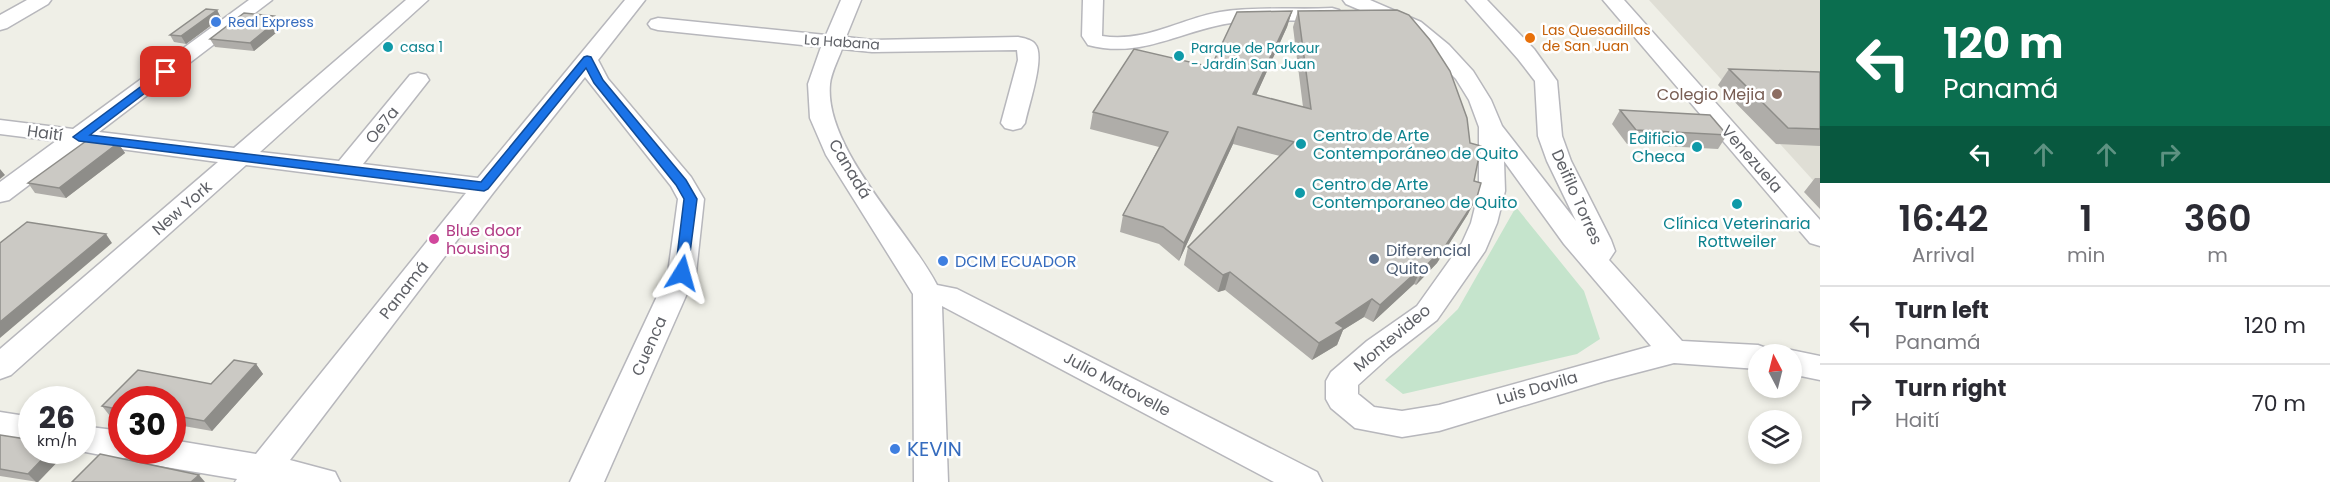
<!DOCTYPE html>
<meta charset="utf-8">
<style>
body{margin:0;font-family:Poppins,sans-serif;background:#f7f7f7;color:#2b2b33;height:100vh;display:flex;flex-direction:column;font-size:22px;white-space:nowrap}
*{box-sizing:border-box;margin:0}
p{font-size:20px;color:#7c7c81}
.icon{flex:none;width:33px;height:33px;fill:none;stroke:currentColor;stroke-width:2;stroke-linecap:round;stroke-linejoin:round}
.map{position:relative;flex:1;overflow:hidden}
.details{display:flex;flex-direction:column;background:#fff;width:510px}
.details>*{flex:none}
.banner{background:#0b6e4f;color:#fff;overflow:hidden}
.needle{width:39px;rotate:353deg}
.fabs{position:absolute;left:1748px;top:344px;display:grid;gap:12px}
.fabs a{display:grid;place-items:center;width:54px;height:54px;border-radius:50%;background:#fff;box-shadow:0 3px 9px #0003;font-size:30px}
.speed{position:absolute;left:18px;top:386px;display:flex;gap:12px;font-size:30px;font-weight:700;text-align:center}
.speed>*{display:grid;place-content:center;width:78px;height:78px;border-radius:50%;background:#fff;box-shadow:0 3px 9px #0003;line-height:1}
.speed small{font-size:15px;font-weight:400}
.speed .limit{border:9px solid #d22;background:#fff;color:#111}
.pin{position:absolute;display:grid;place-items:center;width:51px;height:51px;color:#fff;margin:-26px;border-radius:12px;box-shadow:0 3px 9px #0006}
.me{position:absolute;width:66px;margin:-33px;rotate:8deg;stroke-linejoin:round;filter:drop-shadow(0 0 4px #0008)}
.turn{display:flex;align-items:center;gap:21px;height:126px;padding:0 24px;font-size:27px}
.turn .icon{width:78px;height:78px;stroke-width:2.5}
.turn b{display:block;font-size:42px;line-height:51px}
.lanes{display:flex;align-items:center;height:57px;padding:0 24px;background:#0003;justify-content:center;gap:30px;direction:ltr}
.lanes .off{opacity:.35}
.eta{display:flex;justify-content:space-evenly;align-items:center;height:102px;text-align:center}
.eta b{font-size:36px;font-weight:600;line-height:42px}
ul{padding:0;list-style:none}
li{display:flex;align-items:center;gap:18px;height:78px;padding:0 24px;border-top:2px solid #e1e1e2}
li div{flex:1}
li b{display:block;font-size:22px}
li em{font-style:normal}
main{display:flex;flex:1;min-height:0}
.map>svg:first-child{display:block}
.education{fill:#dfded5}
.green{fill:#c5e4cc}
.lines{fill:none;stroke-linecap:round;stroke-linejoin:round}
.minor-casing{stroke:#b7b7bc;stroke-width:3}
.minor{fill:#fff;fill-rule:evenodd}
.wall{fill:#afada9}
.shaded-wall{fill:#8e8d89}
.building{fill:#cbc9c4;stroke:#8e8d89;stroke-width:1.5}
.route{fill:#1a73e8;stroke:#114b97;stroke-width:1.5}
.shop-dot{fill:#3f7fe0;stroke:#fff;stroke-width:2}
.food-dot{fill:#e8710a;stroke:#fff;stroke-width:2}
.culture-dot{fill:#0f9aa8;stroke:#fff;stroke-width:2}
.education-dot{fill:#8d6e63;stroke:#fff;stroke-width:2}
.hotel-dot{fill:#d1479c;stroke:#fff;stroke-width:2}
.service-dot{fill:#5c6f8a;stroke:#fff;stroke-width:2}
.labels{text-anchor:middle;dominant-baseline:central;stroke-width:5;stroke-linejoin:round;paint-order:stroke}
.far-shop-label{font-size:14px;fill:#366cbe;stroke:#fff;text-anchor:start}
.far-food-label{font-size:14px;fill:#c56008;stroke:#fff;text-anchor:start}
.far-street-label{font-size:14px;fill:#5e6066;stroke:#fff}
.far-culture-label{font-size:14px;fill:#0d838f;stroke:#fff;text-anchor:start}
.education-label{font-size:16px;fill:#785e54;stroke:#fff;text-anchor:end}
.street-label{font-size:16px;fill:#5e6066;stroke:#fff}
.culture-label{font-size:16px;fill:#0d838f;stroke:#fff;text-anchor:start}
.hotel-label{font-size:16px;fill:#b23c85;stroke:#fff;text-anchor:start}
.service-label{font-size:16px;fill:#4e5e75;stroke:#fff;text-anchor:start}
.shop-label{font-size:16px;fill:#366cbe;stroke:#fff;text-anchor:start}
.near-shop-label{font-size:20px;fill:#366cbe;stroke:#fff;text-anchor:start}
</style>
<main>
<div class="map">
<svg width="1820" height="482" viewBox="0 0 1820 482">
<rect width="100%" height="100%" fill="#efefe7"/>
<!-- education -->
<path class="education" d="M1649,0H1820V188Z"/>
<!-- green -->
<path class="green" d="M1516,207L1584,291L1600,339L1577,354L1403,394L1385,380L1458,309Z"/>
<g class="lines">
<defs>
<path id="minor" d="M27,0H51L48,4L7,28L0,30V15Z
M249,0H272L99,132L234,148L406,0H428L260,152L339,161L410,75L418,73L426,75L429,80L363,164L478,178L625,0H645L598,60L608,79L691,177L704,199L696,273L604,482H570L668,273L678,199L671,186L585,77L493,193L290,460L335,472L340,482H235L237,479L148,464L136,460L134,455L122,459L75,450H82V426L122,431V450H172V440L256,454L466,193L246,165L11,375L0,379V349L218,162L83,144L9,200L0,202V182L56,141L0,134V120L73,129Z
M841,0H861L846,37L872,40L1018,37C1024,38 1032,40 1035,44C1046,56 1028,107 1025,123L1021,128L1013,130L1005,128L1001,123L1018,60L1017,50L872,52L842,49C838,60 831,73 830,84C824,148 908,229 937,285L957,289L1317,472L1322,482H1274L942,306L948,482H914L913,294L826,155L810,118L808,84L821,47L658,30L651,28L648,24L651,20L658,18L826,35Z
M1083,0H1103L1102,36C1144,43 1180,19 1220,12C1257,6 1295,10 1332,8L1339,10L1342,14L1339,18L1332,20C1299,22 1264,18 1231,23C1179,31 1142,59 1088,45L1082,36Z
M1343,0H1370L1421,22L1449,45L1473,71L1491,100L1502,126L1576,221L1547,161L1538,136L1535,81L1518,59L1466,0H1487L1534,49L1557,81L1562,136L1571,161L1611,240L1615,251L1609,260L1682,341L1758,345L1769,349L1772,354H1758V369L1674,363L1605,381L1439,431L1402,437L1355,428L1331,408L1326,399V381L1331,372L1367,341L1417,306L1462,243L1471,223L1479,191V127L1469,100L1456,79L1407,30L1346,4ZM1504,161L1564,244L1651,346L1439,405L1402,411L1374,407L1358,394V385L1389,357L1437,320L1485,251L1497,223L1505,191Z
M1603,0H1624L1820,220V246L1810,243Z
M1791,350L1820,356V380L1791,374V354H1780Z
M0,412L32,417V443L0,438Z"/>
</defs>
<!-- minor casing -->
<use href="#minor" class="minor-casing"/>
<!-- minor -->
<use href="#minor" class="minor"/>
</g>
<!-- wall -->
<path class="wall" d="M217,10L221,18L186,44L174,42L170,35Z
M1292,11L1287,27L1256,95L1303,107L1293,27L1298,11L1474,181L1468,214L1437,263L1416,285L1414,284L1373,322L1364,317L1343,330L1337,345L1312,360L1225,290L1218,292L1184,265L1188,247L1280,156L1233,144L1179,261L1159,244L1120,232L1123,215L1159,147L1090,129L1093,112L1211,67Z
M274,16L278,24L274,27L277,32L254,51L215,47L210,39Z
M1729,69L1820,72V146L1776,144L1718,85Z
M1620,110L1727,135L1718,149L1627,144L1612,124Z
M118,143L125,153L66,198L35,193L28,183Z
M1815,178H1820V209L1804,192Z
M234,360L256,364L263,374L212,431L172,424V399H122V418L110,416L102,406L138,370L211,384Z
M0,435L32,450H61L65,454L38,482L0,476Z"/>
<!-- shaded-wall -->
<path class="shaded-wall" d="M217,10L221,18L186,44L181,36Z
M1292,11L1287,27L1249,111L1253,94Z
M274,16L278,24L274,27L277,32L254,51L250,43L264,23Z
M1238,127L1233,144L1179,261L1184,243Z
M118,143L125,153L66,198L59,188Z
M0,169L5,175L0,179Z
M1477,197L1468,214L1437,263L1416,285L1424,268Z
M106,234L112,243L0,338V322Z
M1422,267L1414,284L1373,322L1380,305Z
M1230,272L1225,290L1218,292L1223,275Z
M1372,299L1364,317L1343,330L1337,345L1312,360L1319,343L1336,323Z
M256,364L263,374L212,431L204,421Z
M51,450H61L65,454L38,482H36L28,474Z
M199,475L205,482H191Z"/>
<!-- building -->
<path class="building" d="M206,9L217,10L181,36L170,35Z
M1397,10L1409,15L1430,40L1450,71L1467,118L1470,143L1481,146L1474,181L1481,183L1477,197L1446,245L1424,268L1422,267L1380,305L1372,299L1336,323L1344,328L1319,343L1230,272L1223,275L1188,247L1294,142L1238,127L1184,243L1163,227L1123,215L1168,132L1093,112L1134,49L1211,67L1237,12L1292,11L1253,94L1311,109L1298,11Z
M244,13L274,16L264,23L273,24L250,43L210,39Z
M1729,69L1820,72V129L1788,128Z
M1620,110L1710,115L1727,135L1636,130Z
M89,139L118,143L59,188L28,183Z
M27,222L106,234L0,322V243Z
M234,360L256,364L204,421L172,415V399H122V410L102,406L138,370L211,384Z
M0,435L32,440V450H51L28,474L0,469Z
M100,454L199,475L191,482H72Z"/>
<!-- route -->
<path class="route" d="M587,56L591,57L603,80L686,180L697,199L687,276L682,278L675,273L684,199L676,185L594,83L586,68L488,189L484,191L79,141L73,137L166,68L172,72L170,74L90,135L481,182L584,57Z"/>
<!-- markers -->
<g class="shop-dot">
<circle cx="216" cy="22" r="6"/>
<circle cx="943" cy="261" r="6"/>
<circle cx="895" cy="449" r="6"/>
</g>
<circle class="food-dot" cx="1530" cy="38" r="6"/>
<g class="culture-dot">
<circle cx="388" cy="47" r="6"/>
<circle cx="1179" cy="56" r="6"/>
<circle cx="1301" cy="144" r="6"/>
<circle cx="1697" cy="147" r="6"/>
<circle cx="1300" cy="193" r="6"/>
<circle cx="1737" cy="204" r="6"/>
</g>
<circle class="education-dot" cx="1777" cy="94" r="6"/>
<circle class="hotel-dot" cx="434" cy="239" r="6"/>
<circle class="service-dot" cx="1374" cy="259" r="6"/>
<g class="labels">
<!-- far-shop labels -->
<g class="far-shop-label">
<text x="228" y="22">Real Express</text>
</g>
<!-- far-food labels -->
<g class="far-food-label">
<text x="1542" y="30">Las Quesadillas<tspan x="1542" dy="16">de San Juan</tspan></text>
</g>
<!-- far-street labels -->
<g class="far-street-label">
<text transform="translate(842 42) rotate(4)">La Habana</text>
</g>
<!-- far-culture labels -->
<g class="far-culture-label">
<text x="400" y="47">casa 1</text>
<text x="1191" y="48">Parque de Parkour<tspan x="1191" dy="16">- Jardín San Juan</tspan></text>
</g>
<!-- education labels -->
<g class="education-label">
<text x="1765" y="94">Colegio Mejia</text>
</g>
<!-- street labels -->
<g class="street-label">
<text transform="translate(382 125) rotate(-51)">Oe7a</text>
<text transform="translate(45 133) rotate(8)">Haití</text>
<text transform="translate(1752 159) rotate(49)">Venezuela</text>
<text transform="translate(850 169) rotate(59)">Canadá</text>
<text transform="translate(1577 197) rotate(66)">Deifilo Torres</text>
<text transform="translate(182 208) rotate(-41)">New York</text>
<text transform="translate(404 290) rotate(-52)">Panamá</text>
<text transform="translate(1392 338) rotate(-40)">Montevideo</text>
<text transform="translate(649 346) rotate(-66)">Cuenca</text>
<text transform="translate(1117 384) rotate(28)">Julio Matovelle</text>
<text transform="translate(1537 388) rotate(-16)">Luis Davila</text>
</g>
<!-- culture labels -->
<g class="culture-label">
<text x="1313" y="135">Centro de Arte<tspan x="1313" dy="18">Contemporáneo de Quito</tspan></text>
<text x="1685" y="138" text-anchor="end">Edificio<tspan x="1685" dy="18">Checa</tspan></text>
<text x="1312" y="184">Centro de Arte<tspan x="1312" dy="18">Contemporaneo de Quito</tspan></text>
<text x="1737" y="223" text-anchor="middle">Clínica Veterinaria<tspan x="1737" dy="18">Rottweiler</tspan></text>
</g>
<!-- hotel labels -->
<g class="hotel-label">
<text x="446" y="230">Blue door<tspan x="446" dy="18">housing</tspan></text>
</g>
<!-- service labels -->
<g class="service-label">
<text x="1386" y="250">Diferencial<tspan x="1386" dy="18">Quito</tspan></text>
</g>
<!-- shop labels -->
<g class="shop-label">
<text x="955" y="261">DCIM ECUADOR</text>
</g>
<!-- near-shop labels -->
<g class="near-shop-label">
<text x="907" y="449">KEVIN</text>
</g>
</g>
</svg>
<div class="fabs">
<a><svg class="needle" viewBox="-14 -14 28 28"><path d="M0-13l5 13h-10z" fill="#e53935"/><path d="M0 13l5-13h-10z" fill="#7c7c81"/></svg></a>
<a><svg class="icon" aria-label="layers" viewBox="0 0 24 24"><path d="M12 4l9 5-9 5-9-5zM3 14l9 5 9-5"/></svg></a>
</div>
<div class="speed"><div>26<small>km/h</small></div><div class="limit">30</div></div>
<div class="pin" style="left:166px;top:72px;background:#d93025"><svg class="icon" aria-label="arrive" viewBox="0 0 24 24"><path d="M6 21V4h12l-3 4 3 4H6"/></svg></div>
<svg class="me" style="left:682px;top:273px" viewBox="-20 -20 40 40"><path d="M0-17L14 15 0 8-14 15z" fill="#1a73e8" stroke="#fff" stroke-width="4"/></svg>
</div>
<section class="details">
<div class="banner">
<div class="turn"><svg class="icon" aria-label="left" viewBox="0 0 24 24"><path d="M17 20v-9H6M10 6l-5 5 5 5"/></svg><div><b>120 m</b>Panamá</div></div>
<div class="lanes"><svg class="icon" aria-label="left" viewBox="0 0 24 24"><path d="M17 20v-9H6M10 6l-5 5 5 5"/></svg><svg class="icon off" aria-label="ahead" viewBox="0 0 24 24"><path d="M12 20V5M6 11l6-6 6 6"/></svg><svg class="icon off" aria-label="ahead" viewBox="0 0 24 24"><path d="M12 20V5M6 11l6-6 6 6"/></svg><svg class="icon off" aria-label="right" viewBox="0 0 24 24"><path d="M7 20v-9h11M14 6l5 5-5 5"/></svg></div>
</div>
<div class="eta">
<div><b>16:42</b><p>Arrival</p></div>
<div><b>1</b><p>min</p></div>
<div><b>360</b><p>m</p></div>
</div>
<ul>
<li><svg class="icon" aria-label="left" viewBox="0 0 24 24"><path d="M17 20v-9H6M10 6l-5 5 5 5"/></svg><div><b>Turn left</b><p>Panamá</p></div><em>120 m</em></li>
<li><svg class="icon" aria-label="right" viewBox="0 0 24 24"><path d="M7 20v-9h11M14 6l5 5-5 5"/></svg><div><b>Turn right</b><p>Haití</p></div><em>70 m</em></li>
</ul>
</section>
</main>
